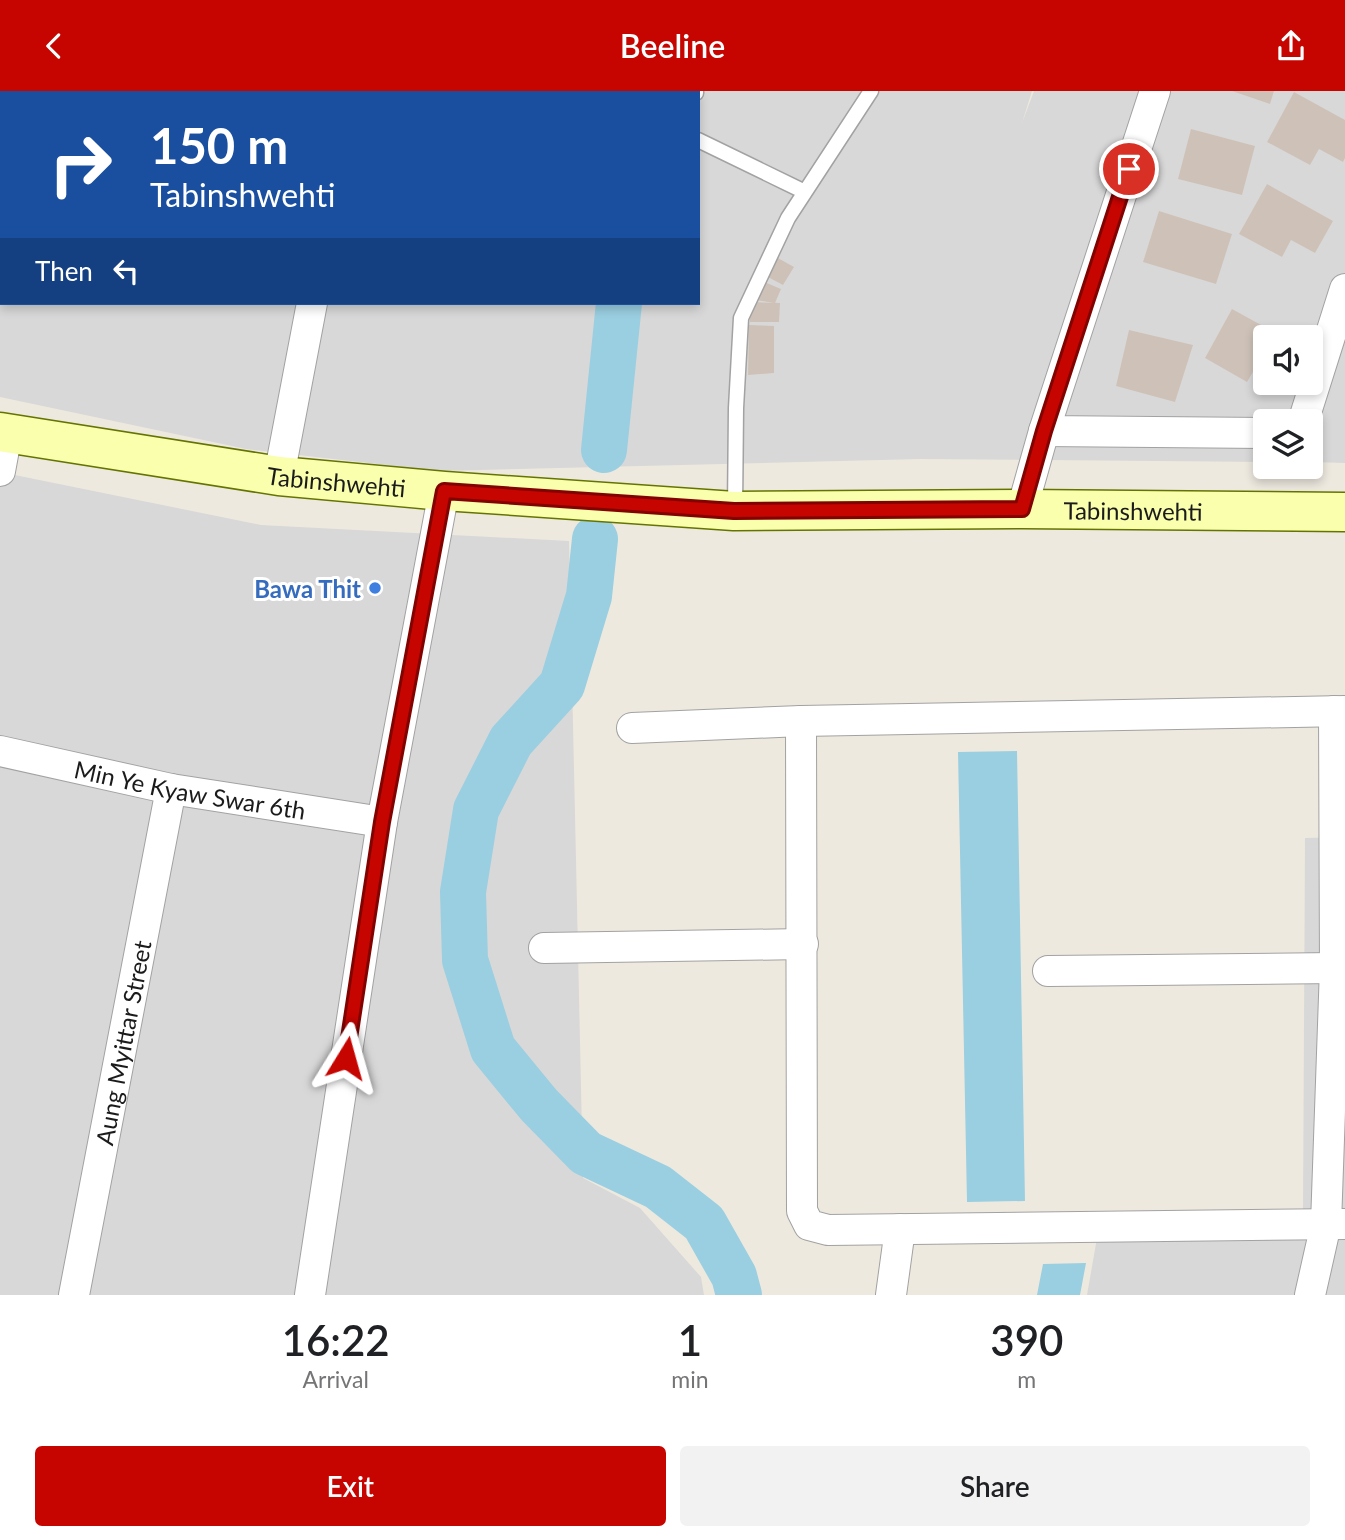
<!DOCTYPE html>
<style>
body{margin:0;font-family:Lato,sans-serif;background:#f2f2f2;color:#202124;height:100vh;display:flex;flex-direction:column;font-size:26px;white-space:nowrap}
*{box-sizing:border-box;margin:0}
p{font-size:23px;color:#757577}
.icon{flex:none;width:38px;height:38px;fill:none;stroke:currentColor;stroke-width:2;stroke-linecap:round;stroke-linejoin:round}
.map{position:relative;height:1204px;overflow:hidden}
.drawer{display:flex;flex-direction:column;background:#fff;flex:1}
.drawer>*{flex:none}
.guide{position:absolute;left:0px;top:0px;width:700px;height:214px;box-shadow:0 4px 10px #0003;background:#1a4fa0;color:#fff;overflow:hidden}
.fabs{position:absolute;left:1253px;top:234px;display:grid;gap:14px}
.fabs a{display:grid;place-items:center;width:70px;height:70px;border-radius:7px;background:#fff;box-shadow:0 4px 10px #0003;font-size:35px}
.pin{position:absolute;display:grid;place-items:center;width:60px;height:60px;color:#fff;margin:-30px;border:4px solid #fff;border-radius:50%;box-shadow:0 2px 7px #0007}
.me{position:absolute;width:77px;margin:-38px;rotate:8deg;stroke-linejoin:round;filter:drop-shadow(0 0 5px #0008)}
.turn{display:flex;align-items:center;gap:24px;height:147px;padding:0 35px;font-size:32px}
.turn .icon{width:91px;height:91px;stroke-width:2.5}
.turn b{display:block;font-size:49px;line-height:60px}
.then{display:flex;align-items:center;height:66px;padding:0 35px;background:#0003;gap:14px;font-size:26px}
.eta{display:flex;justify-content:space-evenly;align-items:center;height:119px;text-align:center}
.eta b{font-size:42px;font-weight:600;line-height:49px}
.cta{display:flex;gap:14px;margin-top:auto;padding:14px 35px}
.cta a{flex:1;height:80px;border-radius:7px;background:#c60400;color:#fff;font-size:28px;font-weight:600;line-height:80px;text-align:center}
.cta a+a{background:#f2f2f2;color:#202124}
header{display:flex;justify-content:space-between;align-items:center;height:91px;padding:0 35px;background:#c60400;color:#fff;font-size:32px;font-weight:600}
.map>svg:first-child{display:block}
.residential{fill:#d9d8d8;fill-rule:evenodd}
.water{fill:#9acfe1}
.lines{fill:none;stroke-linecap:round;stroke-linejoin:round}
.river{stroke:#9acfe1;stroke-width:46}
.building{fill:#cec2b8}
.lane-casing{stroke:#a2a2a2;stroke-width:17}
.street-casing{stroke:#a2a2a2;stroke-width:32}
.secondary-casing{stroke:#657400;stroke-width:41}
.lane{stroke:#fff;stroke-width:14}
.street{stroke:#fff;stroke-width:30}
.secondary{stroke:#f9ffac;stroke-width:38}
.route-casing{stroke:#810300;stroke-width:18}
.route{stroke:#c60400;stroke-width:12}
.shop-dot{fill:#3f7fe0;stroke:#fff;stroke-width:2.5}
.labels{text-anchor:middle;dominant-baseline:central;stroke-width:6;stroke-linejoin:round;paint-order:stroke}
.street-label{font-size:24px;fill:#1b1b1b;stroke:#fff}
.shop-label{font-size:24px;font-weight:bold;fill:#366cbe;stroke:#fff;text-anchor:end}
</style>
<header><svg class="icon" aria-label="back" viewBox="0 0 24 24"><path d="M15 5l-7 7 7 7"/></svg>Beeline<svg class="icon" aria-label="share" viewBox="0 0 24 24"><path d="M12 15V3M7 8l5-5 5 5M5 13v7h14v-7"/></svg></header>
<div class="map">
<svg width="1345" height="1204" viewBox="0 0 1345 1204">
<rect width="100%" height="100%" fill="#eee9df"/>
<!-- residential -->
<path class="residential" d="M0,0H1032L1022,32L1034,0H1345V372L1311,371V331H1265V371L920,368L439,380L246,358L0,306ZM2,2H698V212H2ZM1265,247H1311V292H1265Z
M0,381L261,434L569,450L583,1087L640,1117L701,1186L704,1204H0Z
M1345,746V1204H1087L1101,1124L1303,1119L1305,747Z"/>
<!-- water -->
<path class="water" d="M1017,660L1025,1110L967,1111L958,661Z
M1086,1172L1080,1204H1037L1043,1173Z"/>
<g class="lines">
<!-- river -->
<path class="river" d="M641,2V0
M604,359L619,212
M595,448L589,505L562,594L511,650L476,719L463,801L465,869L493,958L539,1014L586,1062L658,1096L704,1132L734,1185L739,1204"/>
</g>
<!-- building -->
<path class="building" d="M1232,0H1274L1270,13Z
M1294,1L1345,29V67L1343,71L1319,58L1310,74L1267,51Z
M1191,38L1255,55L1242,104L1178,88Z
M1267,93L1333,130L1315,162L1291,149L1282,166L1239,143Z
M1159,120L1232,143L1216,193L1143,171Z
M776,166L794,176L783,194L766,185Z
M762,190L781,198L775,212L755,209Z
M750,211L780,212L779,231H750Z
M1232,218L1285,247H1265V279L1257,274L1247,291L1205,267Z
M749,234L774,235V282L748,284Z
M1129,239L1193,254L1175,311L1116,295Z"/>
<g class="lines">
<defs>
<path id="lane" d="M696,2V0
M698,49L805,101
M735,418L736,317L741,227L788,127L871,0"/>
<g id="street">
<path d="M1155,0L1044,340L1265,342"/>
<path d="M355,2V0"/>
<path d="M0,99H2"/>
<path d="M1303,331L1345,198"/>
<path d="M0,380L7,342"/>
<path d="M279,385L312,212"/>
<path d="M1022,418L1044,340"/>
<path d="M801,630L802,1120L809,1134L828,1139L1345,1133"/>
<path d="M632,637L801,630L1345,620"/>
<path id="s1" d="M0,660L171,698L382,731"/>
<path d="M544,857L803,853"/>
<path d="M1048,880L1335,877"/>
<path id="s2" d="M74,1204L171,698"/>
<path d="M310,1204L382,731L444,400"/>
<path d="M891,1204L900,1138"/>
<path d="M1310,1204L1326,1133L1335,877L1334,620"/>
</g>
<g id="secondary">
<path id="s3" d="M0,341L279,385L444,400L734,420L1022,418L1345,421"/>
</g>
</defs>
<!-- lane casing -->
<use href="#lane" class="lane-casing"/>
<!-- street casing -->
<use href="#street" class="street-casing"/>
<!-- secondary casing -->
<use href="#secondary" class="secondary-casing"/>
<!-- lane -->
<use href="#lane" class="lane"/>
<!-- street -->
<use href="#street" class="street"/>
<!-- secondary -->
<use href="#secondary" class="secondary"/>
</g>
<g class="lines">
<defs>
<path id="route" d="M346,967L382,731L444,400L734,420L1022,418L1044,340L1129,78"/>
</defs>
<!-- route casing -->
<use href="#route" class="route-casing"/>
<!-- route -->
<use href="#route" class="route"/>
</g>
<!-- markers -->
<circle class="shop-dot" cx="375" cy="497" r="7"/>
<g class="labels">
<!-- street labels -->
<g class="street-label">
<text stroke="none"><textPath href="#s3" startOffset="340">Tabinshwehti</textPath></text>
<text stroke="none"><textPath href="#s3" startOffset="1138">Tabinshwehti</textPath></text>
<text stroke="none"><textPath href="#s1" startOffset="194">Min Ye Kyaw Swar 6th</textPath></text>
<text stroke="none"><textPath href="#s2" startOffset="257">Aung Myittar Street</textPath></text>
</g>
<!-- shop labels -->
<g class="shop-label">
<text x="361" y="497">Bawa Thit</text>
</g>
</g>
</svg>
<div class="fabs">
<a><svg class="icon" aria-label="sound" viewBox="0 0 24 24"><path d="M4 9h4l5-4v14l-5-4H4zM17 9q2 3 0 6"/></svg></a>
<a><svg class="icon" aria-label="layers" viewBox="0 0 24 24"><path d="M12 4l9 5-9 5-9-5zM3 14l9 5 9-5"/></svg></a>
</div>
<div class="pin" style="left:1129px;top:78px;background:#d93025"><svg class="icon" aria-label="arrive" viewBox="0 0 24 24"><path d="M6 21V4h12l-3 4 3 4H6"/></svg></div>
<svg class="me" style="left:346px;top:967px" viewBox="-20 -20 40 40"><path d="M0-17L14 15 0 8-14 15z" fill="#c60400" stroke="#fff" stroke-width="4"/></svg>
<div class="guide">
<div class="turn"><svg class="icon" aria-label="right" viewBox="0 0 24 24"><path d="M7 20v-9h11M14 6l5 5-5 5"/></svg><div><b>150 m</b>Tabinshwehti</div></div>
<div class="then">Then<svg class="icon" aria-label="left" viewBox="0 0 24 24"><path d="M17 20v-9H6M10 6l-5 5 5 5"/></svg></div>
</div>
</div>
<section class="drawer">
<div class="eta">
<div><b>16:22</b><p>Arrival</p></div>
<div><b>1</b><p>min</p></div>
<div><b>390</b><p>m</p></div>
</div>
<div class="cta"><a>Exit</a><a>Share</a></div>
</section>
